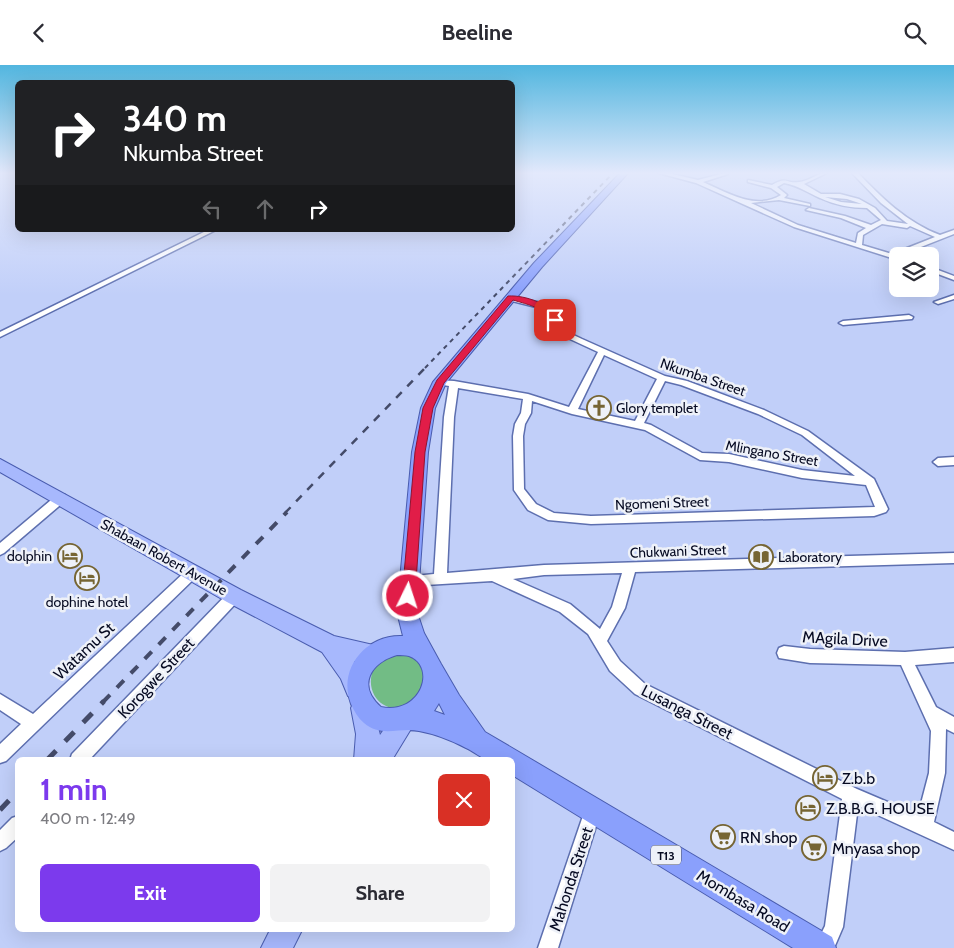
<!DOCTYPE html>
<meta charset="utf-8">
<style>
body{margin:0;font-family:Cabin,sans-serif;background:#f2f2f3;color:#2b2b33;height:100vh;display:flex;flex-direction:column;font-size:19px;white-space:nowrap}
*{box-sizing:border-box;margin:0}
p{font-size:16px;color:#7c7c81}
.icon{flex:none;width:28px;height:28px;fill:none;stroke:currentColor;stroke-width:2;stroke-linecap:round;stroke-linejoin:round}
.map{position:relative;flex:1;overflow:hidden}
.panel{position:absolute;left:15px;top:692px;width:500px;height:175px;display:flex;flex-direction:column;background:#fff;border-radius:8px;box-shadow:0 5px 20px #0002}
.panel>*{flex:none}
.top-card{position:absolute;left:15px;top:15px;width:500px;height:152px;border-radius:8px;box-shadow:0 5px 20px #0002;background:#202124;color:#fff;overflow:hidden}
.controls{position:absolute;left:889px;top:182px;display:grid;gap:10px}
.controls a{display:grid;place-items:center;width:50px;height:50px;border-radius:8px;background:#fff;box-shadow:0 5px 20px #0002;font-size:25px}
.pin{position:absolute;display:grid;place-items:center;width:42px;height:42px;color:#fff;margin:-21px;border-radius:10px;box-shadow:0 2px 8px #0006}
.me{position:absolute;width:55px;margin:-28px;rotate:4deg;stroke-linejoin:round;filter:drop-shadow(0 0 4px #0008)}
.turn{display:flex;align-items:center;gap:18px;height:105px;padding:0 25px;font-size:22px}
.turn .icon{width:65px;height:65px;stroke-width:2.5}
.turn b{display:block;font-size:35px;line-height:42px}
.lanes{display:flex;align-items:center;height:48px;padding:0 25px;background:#0003;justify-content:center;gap:25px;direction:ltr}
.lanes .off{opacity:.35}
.round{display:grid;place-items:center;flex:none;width:52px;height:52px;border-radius:8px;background:#f2f2f3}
.headline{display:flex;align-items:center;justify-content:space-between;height:85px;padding:0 25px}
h1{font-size:30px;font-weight:800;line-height:38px;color:#7c3aed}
.primary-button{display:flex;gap:10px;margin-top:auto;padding:10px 25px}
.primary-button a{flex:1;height:58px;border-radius:8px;background:#7c3aed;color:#fff;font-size:20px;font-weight:800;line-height:58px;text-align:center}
.primary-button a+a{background:#f2f2f3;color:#2b2b33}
header{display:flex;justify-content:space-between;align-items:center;height:65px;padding:0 25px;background:#fff;font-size:22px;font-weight:800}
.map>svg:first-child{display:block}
.green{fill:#72bc85}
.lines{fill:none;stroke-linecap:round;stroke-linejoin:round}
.minor-casing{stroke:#5d6faf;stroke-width:3}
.primary-casing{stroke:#495caf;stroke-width:2}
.trunk-casing{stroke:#495caf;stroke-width:2}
.minor{fill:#fff;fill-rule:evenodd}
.primary{fill:#a7b8fd;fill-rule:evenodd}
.trunk{fill:#8aa0fc;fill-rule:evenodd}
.rail-far3{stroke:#444b69;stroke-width:2;stroke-dasharray:4.5 4.5;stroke-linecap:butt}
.rail-far2{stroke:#444b69;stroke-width:2.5;stroke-dasharray:8 8;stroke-linecap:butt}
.rail-far1{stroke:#444b69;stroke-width:4;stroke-dasharray:10 10;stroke-linecap:butt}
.rail{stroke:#444b69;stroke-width:5;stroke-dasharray:13 13;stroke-linecap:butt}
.route{fill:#e11d48;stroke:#92132f}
.labels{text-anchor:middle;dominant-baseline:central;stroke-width:5;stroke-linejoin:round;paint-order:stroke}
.shield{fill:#eef1f8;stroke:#4b4f62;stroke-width:1}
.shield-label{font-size:12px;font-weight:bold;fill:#050921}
.street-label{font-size:14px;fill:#050921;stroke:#eef1f8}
.poi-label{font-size:14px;fill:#050921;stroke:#eef1f8;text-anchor:start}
.near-street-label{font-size:16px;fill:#050921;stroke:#eef1f8}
.near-poi-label{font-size:16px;fill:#050921;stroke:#eef1f8;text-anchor:start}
</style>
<header><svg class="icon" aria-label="back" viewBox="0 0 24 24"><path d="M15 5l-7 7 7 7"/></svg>Beeline<svg class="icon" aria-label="search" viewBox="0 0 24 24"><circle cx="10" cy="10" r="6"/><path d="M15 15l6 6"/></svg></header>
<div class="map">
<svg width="954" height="883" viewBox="0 0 954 883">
<rect width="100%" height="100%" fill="#c1cff9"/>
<!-- green -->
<path class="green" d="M398,587L422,596L425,623C421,627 417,634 412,637C389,655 360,630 375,600Z"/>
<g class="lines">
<defs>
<path id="minor" d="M655,107H664L698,115L728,107V109L703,117C726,127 756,146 781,130L771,123L748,117V115L772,120C788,111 785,119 799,117C810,116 818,107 829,107L804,119L821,129H840L859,134L875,143L887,156L908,159L881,138L851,107H857C882,133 906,157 940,170L954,165V169L898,191V195L794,162L696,118ZM784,118C800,121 806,127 820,133C835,140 851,143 867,143L881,155L871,160L845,151L809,143L806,145L841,153L866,163L858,168L856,178L798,160L751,138L779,135L810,141V139L784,133L787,130L777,122ZM825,132L847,134L862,139L841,137ZM882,159L907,163L910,161L935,172L892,189L862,180L863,170Z
M208,165H216L0,272V267Z
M930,202L954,211V215L930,206Z
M954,230V234L938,239L934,237Z
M508,231L542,238L554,245L563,265L582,274L665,311L687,316L764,345L808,366L874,414L888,444L886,447L874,451L591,459L548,455L528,445L514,425L513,371L515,359L521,348L523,334L458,323L454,352L447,508L544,500L954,488V498L635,507L625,543L607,576L620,596L645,619L857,724L918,750L929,708L931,666L901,600L810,598L779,593L777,588L779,583L784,581L810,584L905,587L954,583V597L915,600L936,642L954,652V668L946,664L945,708L934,757L954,767V785L858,741L843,862L834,883H814L825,861L842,734L635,629L610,606L588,569L560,547L492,516L409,521L405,520L403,516L405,512L434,509L444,352L449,321L437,319V315L454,316L528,329L569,342L598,287L557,268L548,248L536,242L508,235ZM604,290L657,314L635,356L578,344ZM665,316L681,320L758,349L802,370L855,411L802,405L729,389L702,388L651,360L644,358ZM532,336L572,349L645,365L700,395L729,397L802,413L866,420L875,442L591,451L554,448L536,439L524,424L523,371L525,359L531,348ZM622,508L612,542L600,564L570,539L513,514L544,510Z
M909,250L913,252L912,254L843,260L839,258L843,256Z
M954,392V400L938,401L933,397L938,393Z
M61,429L65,430L67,433L65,436L4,488L0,490V478L57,430Z
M192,503L196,504L198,508L196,512L6,696L0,698V679L21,659L0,645V629L33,649L188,504Z
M234,525L239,527L240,531L239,535L89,695H70L72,689L229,527Z
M593,737L599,739L601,745L558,883H538L585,745L587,739Z
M18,751V772L6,783L0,786V765L12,753Z"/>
<path id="primary" d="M0,394L241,525L334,571L382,582L385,589L382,596L374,599L354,596L367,623L364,631L356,634L348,631L341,614L322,587L227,537L0,407Z
M363,631L371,635L380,670L397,646L405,642L413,646L417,654L392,695H354L356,669L351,643L355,635Z
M270,865H302L293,883H261Z"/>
<path id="trunk" d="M621,107H629L542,202L446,318L435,343L428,387L417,547L424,568L441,599L459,630L485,667L832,872L836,883H793L512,710V695C505,695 497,696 489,695C482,694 473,686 466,683C451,675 435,669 419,666C400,662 381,673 364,658C358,653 354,646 351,639C337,604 366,569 403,571L397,547L412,387L421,343L433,317L534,198ZM397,590C401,590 405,590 409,591C437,601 422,650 381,642C357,621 370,598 397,590ZM439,638L445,650L434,646Z"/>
</defs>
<!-- minor casing -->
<use href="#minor" class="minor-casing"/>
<!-- primary casing -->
<use href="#primary" class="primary-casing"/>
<!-- trunk casing -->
<use href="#trunk" class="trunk-casing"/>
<!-- minor -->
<use href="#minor" class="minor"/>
<!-- primary -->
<use href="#primary" class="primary"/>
<!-- trunk -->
<use href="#trunk" class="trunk"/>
<!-- rail-far3 -->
<path class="rail-far3" d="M425,303L614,107"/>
<!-- rail-far2 -->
<path class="rail-far2" d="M285,448L426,302"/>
<!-- rail-far1 -->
<path class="rail-far1" d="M103,637L287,447"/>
<!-- rail -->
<path class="rail" d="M47,695L104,636
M0,745L18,726"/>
</g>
<!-- sky -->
<linearGradient id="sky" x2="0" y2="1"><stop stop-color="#52b6df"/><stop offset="0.47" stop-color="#e3e9fc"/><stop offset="1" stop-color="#e3e9fc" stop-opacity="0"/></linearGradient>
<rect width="954" height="230" fill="url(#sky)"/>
<!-- route -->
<path class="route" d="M508,231C526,230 550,239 559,255L552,256C543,242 529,240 513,235L444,318L433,343L425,387L415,531L413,535L408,537L404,535L402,531L415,387L423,343L437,315Z"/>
<!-- icons -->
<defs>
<symbol id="church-ring" viewBox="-11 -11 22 22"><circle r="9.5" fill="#eef1f8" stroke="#766533" stroke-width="1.5"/><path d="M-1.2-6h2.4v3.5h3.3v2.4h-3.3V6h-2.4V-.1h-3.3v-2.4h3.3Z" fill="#766533"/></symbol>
<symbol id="hotel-ring" viewBox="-11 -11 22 22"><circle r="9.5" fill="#eef1f8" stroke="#766533" stroke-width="1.5"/><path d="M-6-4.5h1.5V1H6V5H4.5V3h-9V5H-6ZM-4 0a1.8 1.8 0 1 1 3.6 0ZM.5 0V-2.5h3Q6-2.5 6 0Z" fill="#766533"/></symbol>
<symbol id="library-ring" viewBox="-11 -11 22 22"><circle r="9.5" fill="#eef1f8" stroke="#766533" stroke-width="1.5"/><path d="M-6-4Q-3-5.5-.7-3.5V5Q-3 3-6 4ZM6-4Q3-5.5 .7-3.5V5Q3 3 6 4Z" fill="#766533"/></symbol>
<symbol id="supermarket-ring" viewBox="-11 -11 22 22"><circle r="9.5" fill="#eef1f8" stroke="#766533" stroke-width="1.5"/><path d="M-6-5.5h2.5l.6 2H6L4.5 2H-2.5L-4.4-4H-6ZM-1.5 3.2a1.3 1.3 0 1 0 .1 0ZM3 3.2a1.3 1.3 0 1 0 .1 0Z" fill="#766533"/></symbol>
</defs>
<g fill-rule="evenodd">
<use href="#church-ring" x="585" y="329" width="28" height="28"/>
<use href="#hotel-ring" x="56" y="477" width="28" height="28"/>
<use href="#library-ring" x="747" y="478" width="28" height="28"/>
<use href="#hotel-ring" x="73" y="499" width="28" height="28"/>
<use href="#hotel-ring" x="811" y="699" width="28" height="28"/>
<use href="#hotel-ring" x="794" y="729" width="28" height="28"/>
<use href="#supermarket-ring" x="709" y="758" width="28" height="28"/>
<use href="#supermarket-ring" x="800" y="769" width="28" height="28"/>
</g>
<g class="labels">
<!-- shield labels -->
<rect class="shield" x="651" y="780.5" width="30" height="19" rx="4"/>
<g class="shield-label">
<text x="666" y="790">T13</text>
</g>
<!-- street labels -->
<g class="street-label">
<text transform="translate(703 312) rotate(19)">Nkumba Street</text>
<text transform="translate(772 388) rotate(10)">Mlingano Street</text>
<text transform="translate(662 438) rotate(-2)">Ngomeni Street</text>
<text transform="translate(678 486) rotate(-2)">Chukwani Street</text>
<text transform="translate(164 492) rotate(29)">Shabaan Robert Avenue</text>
</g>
<!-- poi labels -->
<g class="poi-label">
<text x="616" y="343">Glory templet</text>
<text x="52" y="491" text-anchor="end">dolphin</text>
<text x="778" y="492">Laboratory</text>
<text x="87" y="537" text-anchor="middle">dophine hotel</text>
</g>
<!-- near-street labels -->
<g class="near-street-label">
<text transform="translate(845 574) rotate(3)">MAgila Drive</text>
<text transform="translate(84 586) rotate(-43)">Watamu St</text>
<text transform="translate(156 613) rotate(-47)">Korogwe Street</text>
<text transform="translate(687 647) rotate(27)">Lusanga Street</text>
<text transform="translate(571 814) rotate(-72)">Mahonda Street</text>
<text transform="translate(743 836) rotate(31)">Mombasa Road</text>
</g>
<!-- near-poi labels -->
<g class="near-poi-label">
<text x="842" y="713">Z.b.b</text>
<text x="826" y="743">Z.B.B.G. HOUSE</text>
<text x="740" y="772">RN shop</text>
<text x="832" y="783">Mnyasa shop</text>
</g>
</g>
</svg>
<div class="controls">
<a><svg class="icon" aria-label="layers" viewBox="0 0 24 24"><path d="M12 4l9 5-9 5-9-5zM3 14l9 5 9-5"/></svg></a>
</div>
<div class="pin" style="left:555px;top:255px;background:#d93025"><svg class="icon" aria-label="arrive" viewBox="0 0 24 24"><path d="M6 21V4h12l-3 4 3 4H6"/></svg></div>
<svg class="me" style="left:408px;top:531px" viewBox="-20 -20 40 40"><circle r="17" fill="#e11d48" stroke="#fff" stroke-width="3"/><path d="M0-11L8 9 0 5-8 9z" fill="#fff"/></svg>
<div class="top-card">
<div class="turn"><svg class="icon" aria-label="right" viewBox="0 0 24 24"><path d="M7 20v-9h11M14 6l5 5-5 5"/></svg><div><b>340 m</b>Nkumba Street</div></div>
<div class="lanes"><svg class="icon off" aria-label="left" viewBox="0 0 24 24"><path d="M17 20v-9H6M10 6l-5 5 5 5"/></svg><svg class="icon off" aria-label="ahead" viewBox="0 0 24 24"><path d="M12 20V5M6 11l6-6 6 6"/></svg><svg class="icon" aria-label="right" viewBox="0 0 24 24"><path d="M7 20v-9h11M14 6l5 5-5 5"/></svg></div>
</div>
<section class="panel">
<div class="headline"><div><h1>1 min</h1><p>400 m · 12:49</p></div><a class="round" style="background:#d93025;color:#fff"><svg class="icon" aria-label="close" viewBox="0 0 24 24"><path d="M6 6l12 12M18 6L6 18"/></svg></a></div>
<div class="primary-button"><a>Exit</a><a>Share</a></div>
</section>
</div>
